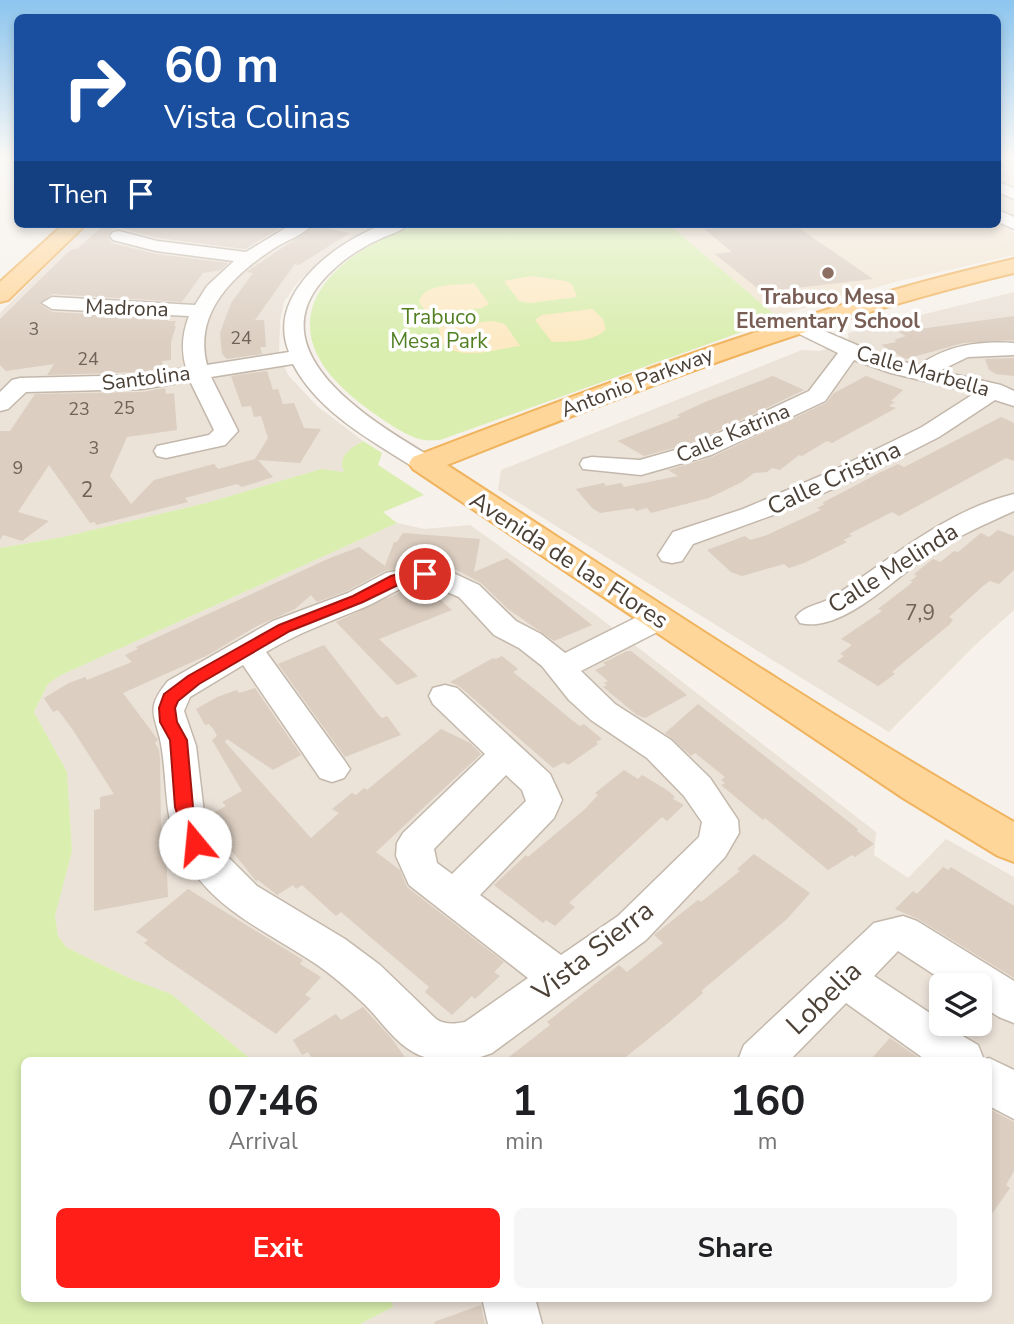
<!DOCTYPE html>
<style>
body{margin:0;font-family:"Nunito Sans",sans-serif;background:#f6f6f6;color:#202124;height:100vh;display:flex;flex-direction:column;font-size:26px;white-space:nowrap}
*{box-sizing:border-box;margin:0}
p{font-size:23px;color:#757577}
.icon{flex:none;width:38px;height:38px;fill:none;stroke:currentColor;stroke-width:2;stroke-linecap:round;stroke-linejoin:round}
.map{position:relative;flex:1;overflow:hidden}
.panel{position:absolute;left:21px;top:1057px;width:971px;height:245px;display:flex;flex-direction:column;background:#fff;border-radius:10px;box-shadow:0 4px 10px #0003}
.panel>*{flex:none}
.guide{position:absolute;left:14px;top:14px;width:987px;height:214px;border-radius:10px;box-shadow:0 4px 10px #0003;background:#1a4fa0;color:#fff;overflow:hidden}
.buttons{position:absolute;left:929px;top:973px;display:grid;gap:14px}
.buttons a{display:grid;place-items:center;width:63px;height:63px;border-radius:10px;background:#fff;box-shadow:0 4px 10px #0003;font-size:35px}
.pin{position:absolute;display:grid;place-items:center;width:60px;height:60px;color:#fff;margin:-30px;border:4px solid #fff;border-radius:50%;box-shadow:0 2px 7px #0007}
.me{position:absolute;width:77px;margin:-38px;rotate:343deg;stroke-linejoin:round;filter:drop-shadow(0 0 5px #0008)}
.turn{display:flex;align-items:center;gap:24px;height:147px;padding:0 35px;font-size:32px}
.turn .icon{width:91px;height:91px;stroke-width:2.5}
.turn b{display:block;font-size:49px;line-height:60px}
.then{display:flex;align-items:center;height:66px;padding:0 35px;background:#0003;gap:14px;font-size:26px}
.eta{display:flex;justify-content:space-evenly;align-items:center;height:119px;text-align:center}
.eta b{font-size:42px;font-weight:700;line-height:49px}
.action{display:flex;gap:14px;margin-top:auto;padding:14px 35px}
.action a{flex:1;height:80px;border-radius:10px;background:#ff1f18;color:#fff;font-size:28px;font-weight:700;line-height:80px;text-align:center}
.action a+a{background:#f6f6f6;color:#202124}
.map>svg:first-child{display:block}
.residential{fill:#ebe2d8;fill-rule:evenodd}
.education{fill:#f1e5d3}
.green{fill:#d9eeaf}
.sand{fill:#fdeac4}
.building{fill:#dccec1}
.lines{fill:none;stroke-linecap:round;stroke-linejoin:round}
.minor-casing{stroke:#c3b8ab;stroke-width:3}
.major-casing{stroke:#f0b35e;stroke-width:4}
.minor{fill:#fff;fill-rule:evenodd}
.major{fill:#ffd69a;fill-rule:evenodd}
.route{fill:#ff1f18;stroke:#a61410;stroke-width:2}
.education-dot{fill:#8d6e63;stroke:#fff;stroke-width:2.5}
.labels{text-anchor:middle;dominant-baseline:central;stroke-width:7;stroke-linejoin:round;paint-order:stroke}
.far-number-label{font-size:18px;fill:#70645a}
.far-education-label{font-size:21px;font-weight:bold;fill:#785e54;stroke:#fff}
.far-street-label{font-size:21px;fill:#4c4137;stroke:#fff}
.far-park-label{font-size:21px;fill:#517f22;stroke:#fff}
.number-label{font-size:21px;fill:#70645a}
.street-label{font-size:24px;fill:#4c4137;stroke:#fff}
.near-street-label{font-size:28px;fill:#4c4137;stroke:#fff}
</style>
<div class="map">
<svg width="1014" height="1324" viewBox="0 0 1014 1324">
<rect width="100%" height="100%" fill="#f6f1ea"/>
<!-- residential -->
<path class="residential" d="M1003,158H1014V216L998,208V166L1005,161Z
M88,224H388L360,236L322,259L297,283L284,302L280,321L279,353L288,375L317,406L363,441L357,444L344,472L321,469L206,503L63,537L0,548V313Z
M1014,292V610L975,645L889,732L498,490L501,470L802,350L819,351L849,343L848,333Z
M397,523L424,529L470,525L596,615L876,832L874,855L908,878L946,839L1014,877V1324H360L393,1307L391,1298H989V1060H252L171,994L131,979L66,947L58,936L55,916L72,850L67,772L34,712L48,684L59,676ZM942,985H980V1024H942Z"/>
<!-- education -->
<path class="education" d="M998,223L1014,232V255L895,282L776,316L668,224Z"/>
<!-- green -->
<path class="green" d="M417,224H668L776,316L761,325L440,440C434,440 425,441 419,439C404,435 377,416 364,406C261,329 320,259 417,224Z
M363,441L382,453L378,465L424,495L383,512L397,523L59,676L48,684L34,712L67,772L72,851L55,916L58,936L66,947L131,979L171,994L252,1060H24V1298H391L393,1307L360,1324H0V548L63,537L206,503L321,469L344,472C337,457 350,448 363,441Z"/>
<!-- sand -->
<path class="sand" d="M532,276L565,281L572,284L577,297L530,303L519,301L504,281Z
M474,283L489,304L482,308L428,315L419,302C424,282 457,286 474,283Z
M592,309L603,319L606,329C593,343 570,341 552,342L535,320L542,315Z
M493,321L505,324L520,346C499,348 460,363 443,343C440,338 441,333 438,327Z"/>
<!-- building -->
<path class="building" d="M105,224H287L245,249L158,238L120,228L113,229L107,236L112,243L156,254L228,263L221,270L203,273L182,302L52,294L40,304L52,312L170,318L167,321H176L174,326H176L171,342V360L162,361L163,369L142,372L47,375L54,364L6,371L0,365V319L64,256L72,249H77Z
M753,224H793L873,279L762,292L715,254L732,252L704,229Z
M315,226L350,233L299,265L295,264L255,320H264L266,347H260L262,354L227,359L222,354L220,333L231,303L253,273L246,272Z
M1014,316V340L963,343L906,359L881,345L897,342L894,340L906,336L898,332Z
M1014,358V376L996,374L989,370L985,359Z
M267,371L273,390L278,389L283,404L294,403L304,428L321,429L300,463L258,460L273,477L242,487L237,484L185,498L188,502L96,525L95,522L90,523L49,465L18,512L49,521L22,541L3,535L0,540V431H10L35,394L142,392L165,388L166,394L174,393L177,430L127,437L110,476L131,504L154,480L214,464L218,469L255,459L268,438L261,416L254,417L251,406L242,407L231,376Z
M773,376L804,390L692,443L644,456L618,441L680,417L677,415L705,402Z
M866,376L903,390L891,401L895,402L889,406L896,408L832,443L827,441L802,456L799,455L780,470L772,468L767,472L754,473L742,482L709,498L651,513L647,508L636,511L634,508L600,513L592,508L576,489L604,483L606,486L621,483L624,487L678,476L668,470L712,457L826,403L834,393Z
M1001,417L1014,423V461L1006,458L899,516L892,512L849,534L852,536L843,540L847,542L804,563L789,568L784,564L742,576L731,572L707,550L745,536L750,540L767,535L821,510L817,508L825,504L822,503L879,473L898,464L904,467L920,459Z
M998,530L1014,536V570L999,584L990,581L983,586L949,617L953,620L949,625L892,672L895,674L878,686L837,661L844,656L840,654L852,645L841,639L882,611L878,609L913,582L910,581L917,576L914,574L933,559L940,562L954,551L958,552L981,533L989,537Z
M403,533L480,539L474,572L507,558L592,625L554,641L508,609L481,583L457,570L426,562L401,565L403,567L385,571L347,591L317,602L311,595L295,609L255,627L208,655L123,693L158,740L155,743L159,750L160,759L161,829L165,828L168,897L94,911V810L100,809V797L114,794L73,730L58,710L53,712L44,698L69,683L85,677L87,680L132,662L125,655L138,649L136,647L330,558L359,547L385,566L394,542H397Z
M425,586L452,610L379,639L418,676L397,685L336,622L402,591Z
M324,645L377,713L382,718L387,716L401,735L345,757L278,664Z
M627,651H631L687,695L645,718L637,715L603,687L607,685L604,683L608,681L595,670L606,665L603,663Z
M502,656L518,669L513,672L538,692L573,721L580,726L584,724L602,739L596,742L598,744L568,765L564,762L553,768L459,686L450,682L493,658L496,659Z
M255,688L301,755L273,770L227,739L225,742L311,838L339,813L332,809L352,793L356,795L364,788L367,790L441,729L470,743L481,754L376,852L400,870L407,887L504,962L494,972L500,976L475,999L472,996L452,1015L425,992L429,987L341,912L336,916L302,885L296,889L293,885L277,895L258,880L256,881L210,824L207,816L226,806L222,802L242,791L212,740L217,736L214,730L209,724L205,725L196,709L217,697L237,690L239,693Z
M698,704L858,829L857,831L874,844L855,857L852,855L828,870L765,818L763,820L721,785L725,783L721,780L725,777L695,753L691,756L665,733Z
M624,770L638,779L642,775L667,790L675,797L673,799L684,805L667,821L662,817L569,903L575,907L555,926L546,920L543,923L494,885L526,855L528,857L585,809L598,795L595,793Z
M754,854L810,893L787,919L701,991L703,993L667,1024L622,1060H505L550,1025L547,1022L619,965L627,972L663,943L654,935L698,900L701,902L740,871L737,869Z
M943,867L948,870L951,867L1014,906V978L918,919L895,909L913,891L917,894Z
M188,889L303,960L300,964L321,977L305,995L311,998L276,1034L167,960L144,943L148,940L136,932Z
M363,1007L392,1039L407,1060H313L308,1052L302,1055L293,1040L336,1014L341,1020Z
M890,1038L922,1060H870Z
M989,1109L1014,1122V1171L1006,1185L1010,1188L989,1218Z
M481,1305L485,1324H435L434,1322Z"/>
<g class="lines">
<defs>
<path id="minor" d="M998,182L1014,188V199L998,192Z
M998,210L1014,217V229L998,222Z
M292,224H313C305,234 288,240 276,247C234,274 193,312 207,365L289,352C268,301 321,255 362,234C369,231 378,225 387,224C394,223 401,224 408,224C402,232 389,234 380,239C364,246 348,256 335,268C245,347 371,421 433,458L436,463L433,468L424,470L415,468C372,441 318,412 293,364L211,377L238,431L225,445L166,458L157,456L154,451L157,446L209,435L214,430L190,381L142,389L26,392L8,409L0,411V392L12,380L20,378L142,375L186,368C181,350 182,334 189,316L52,309L42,303L52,297L195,305L207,286L234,261L156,251L113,240L110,236L113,232L119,231L157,241L246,252Z
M794,318L880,355L918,366C947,345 978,341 1014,343V355L968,357L939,371L1001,385L1014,391V406L995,400L939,437L872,471L784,511L693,544L682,561L672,563L662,561L658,555L673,532L743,509L832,471L922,427L975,393L891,373L854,360L825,401L711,455L641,475L583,469L580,464L583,459L592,457L640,460L693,445L809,391L838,353L787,328L784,324L787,320Z
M1014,494V511C985,524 958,536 931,553C898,575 842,634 800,623L796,617C804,605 821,605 833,597C891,559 945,511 1014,494Z
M425,565L449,571L479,585L516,621L541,634L565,653L647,612L658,610L669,612L673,619L669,626L581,671L615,704L671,740L710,778L738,820L739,833L725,857L646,940L492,1053C469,1062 442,1065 419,1055C394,1044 381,1019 361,1001C347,988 332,975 316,964C272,934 221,914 190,867C162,823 169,798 162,750C158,717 142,712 168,681L273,621L348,593L386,573ZM425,583L459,597L494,635L519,648L542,666L569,700L591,720L647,758L684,796L702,822L699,837L618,916L561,955L480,895L554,818L562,800L550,774L457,688L445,685L433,688L429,696L433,704L485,754L403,833L397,843L396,856L409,885L528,978L465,1022C454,1024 445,1025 436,1019L380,965L345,939L257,886L220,849L205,821L196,746L184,711L190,697L243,665L320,778L332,782L344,778L350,769L344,760L266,652C298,633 331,621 365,607C386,598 402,584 425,583ZM506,775L522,790L526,801L452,874L437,863L434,849Z
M903,916L917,921L1014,981V1023L999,1017L980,1005V985H950L898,951L874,976L942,1021V1024L978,1045L984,1060L989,1058L1014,1070V1119L989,1106V1060H926L846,1003L790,1060H738L744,1045L874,923Z
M482,1298H535L542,1324H488Z"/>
<path id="major" d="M64,224H86L8,300L0,302V282Z
M1014,259V273C819,319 633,391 447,465C634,586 820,711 1014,822V862L998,856L903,798L413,469L409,463L413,457C611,381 807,307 1014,259Z"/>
</defs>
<!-- minor casing -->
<use href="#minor" class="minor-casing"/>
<!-- major casing -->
<use href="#major" class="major-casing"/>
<!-- minor -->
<use href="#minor" class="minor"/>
<!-- major -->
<use href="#major" class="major"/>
</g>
<!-- sky -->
<linearGradient id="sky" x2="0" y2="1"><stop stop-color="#8cc5ee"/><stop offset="0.46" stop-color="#fbf9f6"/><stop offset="1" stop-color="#fbf9f6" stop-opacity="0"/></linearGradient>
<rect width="1014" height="343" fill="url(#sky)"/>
<!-- route -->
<path class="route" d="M425,570L432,574L430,577L402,583L363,602L290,631L199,684L178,701L175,708L177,722L187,740L193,807L204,843L201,848L195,850L188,848L175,807L170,740L160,722L159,708L164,694L188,676L279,625L353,596L391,576L409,571Z"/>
<!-- markers -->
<circle class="education-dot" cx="828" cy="273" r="7"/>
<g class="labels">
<!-- far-number labels -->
<g class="far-number-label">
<text x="34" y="329">3</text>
<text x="241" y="338">24</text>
<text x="88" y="359">24</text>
<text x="124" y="408">25</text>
<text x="79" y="409">23</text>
<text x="94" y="448">3</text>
<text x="18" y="468">9</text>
</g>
<!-- far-education labels -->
<g class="far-education-label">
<text x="828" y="297">Trabuco Mesa<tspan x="828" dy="24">Elementary School</tspan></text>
</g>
<!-- far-street labels -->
<g class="far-street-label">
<text transform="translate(127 308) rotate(2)">Madrona</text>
<text transform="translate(923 371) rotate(16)">Calle Marbella</text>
<text transform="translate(146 378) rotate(-7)">Santolina</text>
<text transform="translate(637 382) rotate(-21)">Antonio Parkway</text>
<text transform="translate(733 433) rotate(-23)">Calle Katrina</text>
</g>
<!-- far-park labels -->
<g class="far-park-label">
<text x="439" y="317">Trabuco<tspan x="439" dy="24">Mesa Park</tspan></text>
</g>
<!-- number labels -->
<g class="number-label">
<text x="87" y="490">2</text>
<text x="920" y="613">7,9</text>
</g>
<!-- street labels -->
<g class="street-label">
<text transform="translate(834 478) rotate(-25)">Calle Cristina</text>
<text transform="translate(569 560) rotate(33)">Avenida de las Flores</text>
<text transform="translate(893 568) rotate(-32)">Calle Melinda</text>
</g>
<!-- near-street labels -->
<g class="near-street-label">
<text transform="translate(593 951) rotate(-38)">Vista Sierra</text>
<text transform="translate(824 998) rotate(-44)">Lobelia</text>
</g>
</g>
</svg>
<div class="buttons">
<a><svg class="icon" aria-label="layers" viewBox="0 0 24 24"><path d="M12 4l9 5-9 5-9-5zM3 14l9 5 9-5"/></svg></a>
</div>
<div class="pin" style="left:425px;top:574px;background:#d93025"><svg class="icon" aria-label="arrive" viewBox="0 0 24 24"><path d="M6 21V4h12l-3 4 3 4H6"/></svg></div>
<svg class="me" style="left:195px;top:843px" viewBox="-20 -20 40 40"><circle r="19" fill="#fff"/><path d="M0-13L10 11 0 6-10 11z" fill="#ff1f18"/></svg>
<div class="guide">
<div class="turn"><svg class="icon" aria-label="right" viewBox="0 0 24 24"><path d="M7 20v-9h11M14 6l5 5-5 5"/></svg><div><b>60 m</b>Vista Colinas</div></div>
<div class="then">Then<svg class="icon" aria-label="arrive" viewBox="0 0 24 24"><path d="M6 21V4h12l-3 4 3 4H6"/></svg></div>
</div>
<section class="panel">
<div class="eta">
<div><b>07:46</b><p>Arrival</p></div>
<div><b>1</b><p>min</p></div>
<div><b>160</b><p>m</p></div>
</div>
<div class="action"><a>Exit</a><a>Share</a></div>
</section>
</div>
